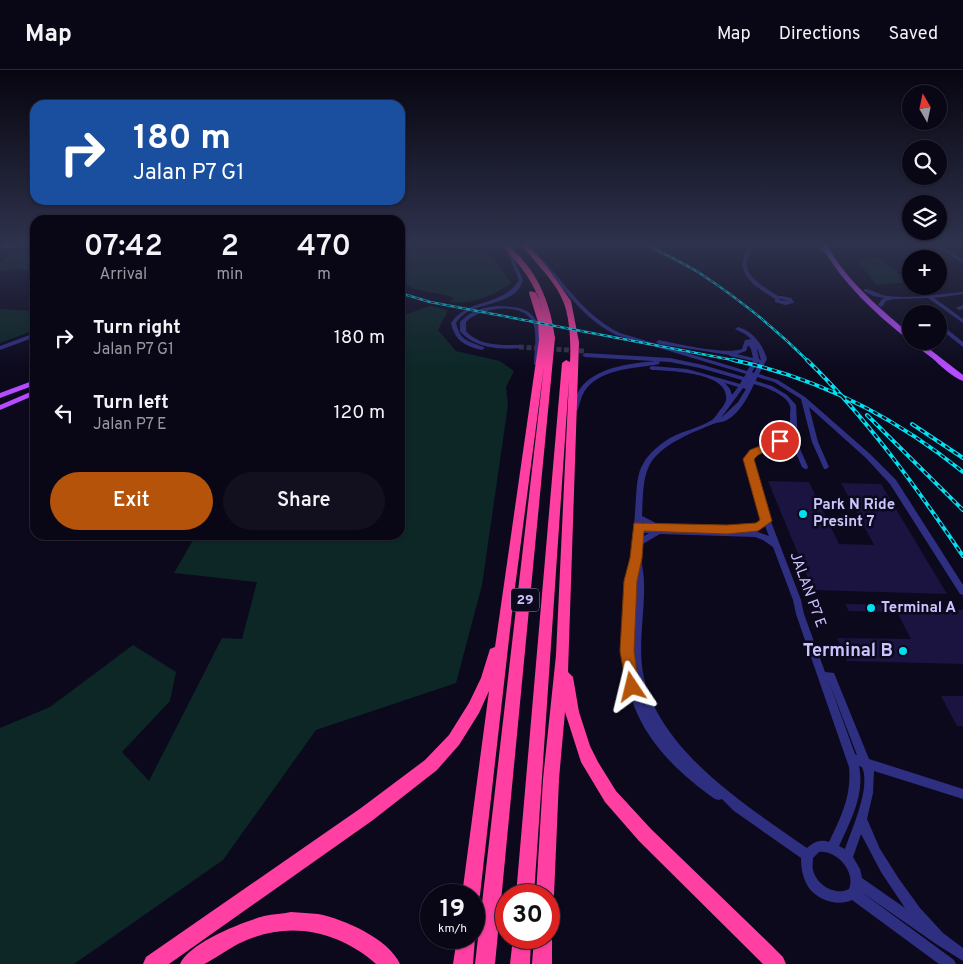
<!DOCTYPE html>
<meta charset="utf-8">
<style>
body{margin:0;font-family:Overpass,sans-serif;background:#12101f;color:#f1f3f6;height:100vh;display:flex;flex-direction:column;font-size:19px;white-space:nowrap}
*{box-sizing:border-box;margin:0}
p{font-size:16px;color:#9999a1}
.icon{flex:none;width:28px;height:28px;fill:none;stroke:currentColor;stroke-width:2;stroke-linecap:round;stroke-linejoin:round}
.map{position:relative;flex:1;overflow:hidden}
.drawer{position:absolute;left:30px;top:145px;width:375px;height:325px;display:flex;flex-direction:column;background:#090716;border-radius:15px;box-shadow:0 1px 4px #0004,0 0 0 1px #292835}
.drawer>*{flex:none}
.banner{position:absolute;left:30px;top:30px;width:375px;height:105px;border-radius:15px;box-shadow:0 1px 4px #0004,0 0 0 1px #292835;background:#1a4fa0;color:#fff;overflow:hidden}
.needle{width:32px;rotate:351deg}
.tools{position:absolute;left:902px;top:15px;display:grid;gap:10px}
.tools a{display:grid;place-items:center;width:45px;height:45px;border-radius:50%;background:#090716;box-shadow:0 1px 4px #0004,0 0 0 1px #292835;font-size:25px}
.speed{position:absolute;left:420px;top:814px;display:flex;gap:10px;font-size:25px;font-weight:700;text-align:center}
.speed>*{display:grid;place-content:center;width:65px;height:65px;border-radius:50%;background:#090716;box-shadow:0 1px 4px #0004,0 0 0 1px #292835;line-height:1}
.speed small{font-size:12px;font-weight:400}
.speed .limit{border:8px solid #d22;background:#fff;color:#111}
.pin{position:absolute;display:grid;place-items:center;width:42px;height:42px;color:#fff;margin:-21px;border:2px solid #fff;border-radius:50%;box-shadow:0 1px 5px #0007}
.me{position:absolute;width:55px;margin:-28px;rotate:350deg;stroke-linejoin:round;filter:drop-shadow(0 0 4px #0008)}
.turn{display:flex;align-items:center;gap:18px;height:105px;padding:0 20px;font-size:22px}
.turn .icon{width:65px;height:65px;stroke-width:2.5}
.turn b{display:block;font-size:35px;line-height:42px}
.eta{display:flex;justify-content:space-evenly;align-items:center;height:85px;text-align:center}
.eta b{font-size:30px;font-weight:600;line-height:35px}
.action{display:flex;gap:10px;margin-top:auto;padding:10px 20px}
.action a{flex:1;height:58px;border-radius:30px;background:#b45309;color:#fff;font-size:20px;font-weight:600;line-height:58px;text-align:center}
.action a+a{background:#12101f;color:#f1f3f6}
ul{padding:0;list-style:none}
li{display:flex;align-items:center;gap:15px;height:75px;padding:0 20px}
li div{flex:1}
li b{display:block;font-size:19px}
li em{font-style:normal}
header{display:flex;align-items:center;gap:30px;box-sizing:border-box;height:70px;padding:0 25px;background:#090716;border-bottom:1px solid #292835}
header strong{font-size:24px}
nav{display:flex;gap:28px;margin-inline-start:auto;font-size:18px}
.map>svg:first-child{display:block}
.green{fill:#0c2726}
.building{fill:#1b1340}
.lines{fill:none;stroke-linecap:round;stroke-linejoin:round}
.minor-tunnel{stroke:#322f4a;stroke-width:5;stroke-dasharray:5 2.5;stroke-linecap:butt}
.minor{fill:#2f2f81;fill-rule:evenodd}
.major{fill:#b64cff;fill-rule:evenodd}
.highway{fill:#ff40a2;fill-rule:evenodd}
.rail-far1-casing{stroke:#00e0f0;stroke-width:2.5}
.rail-casing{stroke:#00e0f0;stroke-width:4}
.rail-far1{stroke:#0c091d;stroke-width:1;stroke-dasharray:4;stroke-linecap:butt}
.rail{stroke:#0c091d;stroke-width:2;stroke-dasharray:5;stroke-linecap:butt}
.route{fill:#b45309;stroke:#753606}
.poi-dot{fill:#00e0f0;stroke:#0c091d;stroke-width:2}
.labels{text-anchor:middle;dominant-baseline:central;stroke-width:5;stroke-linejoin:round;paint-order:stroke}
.shield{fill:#0c091d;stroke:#918dbb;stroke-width:1}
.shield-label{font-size:14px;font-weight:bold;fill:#cac5ff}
.poi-label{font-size:15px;font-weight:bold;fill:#cac5ff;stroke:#0c091d;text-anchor:start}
.street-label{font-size:15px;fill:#cac5ff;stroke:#0c091d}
.near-poi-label{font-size:18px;font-weight:bold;fill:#cac5ff;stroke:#0c091d;text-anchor:end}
</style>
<header>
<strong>Map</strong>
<nav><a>Map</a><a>Directions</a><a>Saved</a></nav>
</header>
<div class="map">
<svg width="963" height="894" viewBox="0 0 963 894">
<rect width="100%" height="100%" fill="#0c091d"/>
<!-- green -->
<path class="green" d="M400,175H480L494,188L511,213C494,226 470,235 449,232L454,229L450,226L415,219L400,211V189L406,186L400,184Z
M20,179L35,187V201L19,199L0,201V193L8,187L4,180Z
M878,188L910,212L876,215L857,190Z
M400,234L407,244L430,236L448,240L438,260L456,281L500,291L514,301L506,317L508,335L482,515L456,613L316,660L223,790L74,894H0V658L50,637L133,575L176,602L170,631L122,682L149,711L222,568L242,569L257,512L174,503L196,465H400Z
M0,239L35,241V260L0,273Z"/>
<!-- building -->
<path class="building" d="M768,411L809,412L839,474L874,475L841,413L881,414L947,524L813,520Z
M845,534L911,535L913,538L963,540V594L847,591L837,568L911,569L897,542L849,541Z
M941,626H963V656H957Z"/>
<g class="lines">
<!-- minor-tunnel -->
<path class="minor-tunnel" d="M519,277L585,281"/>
<!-- minor -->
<path class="minor" d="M23,175H28L35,180V183Z
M750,175H754C752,180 748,185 747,190C744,208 766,218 778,226H782L791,228L794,232L793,233L785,235L775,232V229C762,220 739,209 743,190C744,185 747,180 750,175ZM779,229H782L788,231L779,230Z
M808,175C817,175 824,177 830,183L826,184L820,180Z
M934,175H939L963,190V193Z
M508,183L512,184L523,210C522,213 520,218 518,220C501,238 469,232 456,253C461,273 469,270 485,278L482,280C465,276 455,271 451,253C467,228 503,237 519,210L508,184Z
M533,184H537L545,192C569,219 586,246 620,263L747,301L753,291L730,286L729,285L659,274L656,272L659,270C679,274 725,285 742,279L745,270L751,269L745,264L735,259L738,257C753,261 763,275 767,289L759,304L778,310L805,327L870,384L896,410L963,515V525L960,524L890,414L866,388L809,337L818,372L829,397L826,399H824L812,372L801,329L774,312L757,307L756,311L772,316L787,325L796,335L798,374L808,397L807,399H805L802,397L792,374L791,362C780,377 760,376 752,389L765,436L801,530L804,544L825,602L834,603L869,689L963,719V729L874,701L873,723L867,749L880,779L899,809L920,838L943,863L963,878V891L936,874L860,821L954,890L956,894H939L852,830C838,837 818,830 809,818C803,809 801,799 801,788L734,741L722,729L719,730L715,729C622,664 610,598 632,491C633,486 633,478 633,472C634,457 635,442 636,427C637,416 637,404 643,394C648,384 660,374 670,368C683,361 699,358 712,350C715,348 718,342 721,339C725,334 727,331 726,325C723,302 670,301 652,300L649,298L652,296L687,299L740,314L742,310L700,298L670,292L585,287L582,285L585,283L670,288L703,295L744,307L746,304L616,265C578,246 563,214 533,186ZM752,273L758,280L761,290L759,289L757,279ZM748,275L751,279L753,288L737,284L746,281ZM758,292L759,293L754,303L752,302ZM725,313L738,317L732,325L730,319ZM754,314C765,317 787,325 790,336C791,339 790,342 790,344C791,352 788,360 781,366C769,377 756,373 746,389L757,436L762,450L756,454L738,457L737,459L738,461L660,458V455L642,446C643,430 642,411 649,396C659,375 695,361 716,353C719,352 724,352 727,350C740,343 749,325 754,314ZM743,318L746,319L738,332L721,348ZM642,452L652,458L642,457ZM765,456L769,466L755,461H748L761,459ZM641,463H649L641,468ZM660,464L755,467L763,470L773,477L793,530L796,544L849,697C852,725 841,747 829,772C820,769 814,772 807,778C748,737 661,682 644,608C637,579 645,544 644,513C644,500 640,490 641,475ZM636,511L632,587L634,602C629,576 632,537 636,511ZM636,612L643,635L645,638C641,630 637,621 636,612ZM829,612L857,685L855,684ZM859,696L862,697C871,718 852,758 845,779L839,776C851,750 865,724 859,696ZM861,764L881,802L905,838L862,808L860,799L853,787ZM819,782C837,780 856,802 849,819C836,826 817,816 813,800C812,797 813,792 813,788Z
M864,219C872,219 879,225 887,226C912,229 938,224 963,222V224L934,228L963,249V253L928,228L893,229L886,231L883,236L881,237L878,235L882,229L885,228L873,226L864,221Z
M963,235V239L959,240L956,238Z
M499,236C527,237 540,242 540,272C540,279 541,288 539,295H535L534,294C534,283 538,261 532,251C521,231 479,238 466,252V261C479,276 500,275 519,275L522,277L521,278C500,280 474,278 460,261V252C471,240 484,237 499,236Z
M939,256H943L963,272V277L939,258Z
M35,263V267L0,280V276Z
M657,291L660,293L659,294C633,299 595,298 582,326C580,331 579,337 577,341H573L572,340C574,331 577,322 583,315C601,296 633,293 657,291Z"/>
<!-- major -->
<path class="major" d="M5,175H30L3,178V176Z
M821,175H827C847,212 880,238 911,265V271H919L963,305V311C952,307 941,296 932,288C891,257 847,222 821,175Z
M35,310V315L0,328V323Z
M35,320V325L0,340V335Z"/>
<!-- highway -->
<path class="highway" d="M501,175H508C537,200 550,231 555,268L495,894H475L544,296L514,525L480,825L477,831L474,833V825H462L489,621L479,643L459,675L437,700L373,750L169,894H143L146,887L361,738L425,690L449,665L469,633L481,608L490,579L495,577L539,270L538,252L529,223L530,221L537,223L543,244C536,213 522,197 501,175Z
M521,175H528L547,197L571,231L579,272L568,602L573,607L579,642L590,676L598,692L616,721L651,759L771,875L783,887L786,894H763L639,771L605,732L581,692L565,642L559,709L554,825L551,831L549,832V825H536L543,709L556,585L569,310L534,825H516L562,293L566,290L570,292C571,275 570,247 563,231C555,211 535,192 521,175Z
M291,842C300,843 310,843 318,844C344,849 389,869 400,894H376C338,860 287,850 240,873C233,876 208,893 204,894C196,894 188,894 180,894C189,873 242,852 264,846C273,844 282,844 291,842Z
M549,861L552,868V894H532L534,868H549Z
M474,864L475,868L473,894H453L457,868H474Z
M513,868H531L530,894H510Z"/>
<defs>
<path id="rail-far1" d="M647,175C664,184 682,192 698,202C738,228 775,258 808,291
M400,223L430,232L738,291"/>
<path id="rail" d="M733,290C819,308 895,347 963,402
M807,290C867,348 916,417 963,486
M867,345L963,440
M912,354L963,388"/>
</defs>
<!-- rail-far1 casing -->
<use href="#rail-far1" class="rail-far1-casing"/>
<!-- rail casing -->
<use href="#rail" class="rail-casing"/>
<!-- rail-far1 -->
<use href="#rail-far1" class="rail-far1"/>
<!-- rail -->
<use href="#rail" class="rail"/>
</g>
<!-- sky -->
<linearGradient id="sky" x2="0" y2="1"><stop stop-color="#070510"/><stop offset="0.58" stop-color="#2e324c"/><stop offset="1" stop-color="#2e324c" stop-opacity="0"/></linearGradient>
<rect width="963" height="300" fill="url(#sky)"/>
<!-- route -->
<path class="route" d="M780,368L783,369V373L758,385L754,389L772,451L758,461L727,464L644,461L642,488L637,511L634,581L639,617L637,622L632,624L627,622L620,581L624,511L630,488L634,453L727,455L756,453L760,450L743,389L750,380Z"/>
<!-- markers -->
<g class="poi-dot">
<circle cx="803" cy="444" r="5"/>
<circle cx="871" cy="538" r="5"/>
<circle cx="903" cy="581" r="5"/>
</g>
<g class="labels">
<!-- shield labels -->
<rect class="shield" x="511" y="518.5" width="28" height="23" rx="4"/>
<g class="shield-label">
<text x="525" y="530">29</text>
</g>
<!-- poi labels -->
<g class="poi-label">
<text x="813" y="435">Park N Ride<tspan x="813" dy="17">Presint 7</tspan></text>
<text x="881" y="538">Terminal A</text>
</g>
<!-- street labels -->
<g class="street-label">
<text transform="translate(807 520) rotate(70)">JALAN P7 E</text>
</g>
<!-- near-poi labels -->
<g class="near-poi-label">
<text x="893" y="581">Terminal B</text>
</g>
</g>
</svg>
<div class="tools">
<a><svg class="needle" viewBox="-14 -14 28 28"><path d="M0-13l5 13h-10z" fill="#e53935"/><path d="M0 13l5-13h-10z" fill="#9999a1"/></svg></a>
<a><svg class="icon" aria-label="search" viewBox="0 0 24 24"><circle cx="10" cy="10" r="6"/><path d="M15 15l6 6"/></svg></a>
<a><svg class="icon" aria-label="layers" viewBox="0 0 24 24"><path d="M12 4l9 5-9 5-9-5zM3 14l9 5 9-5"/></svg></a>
<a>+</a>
<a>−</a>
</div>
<div class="speed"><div>19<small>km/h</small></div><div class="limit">30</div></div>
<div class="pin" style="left:780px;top:371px;background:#d93025"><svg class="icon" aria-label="arrive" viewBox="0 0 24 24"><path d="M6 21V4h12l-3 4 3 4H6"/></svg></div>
<svg class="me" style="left:632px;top:617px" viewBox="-20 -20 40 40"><path d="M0-17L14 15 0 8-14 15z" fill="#b45309" stroke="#fff" stroke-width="4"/></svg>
<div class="banner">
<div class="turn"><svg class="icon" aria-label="right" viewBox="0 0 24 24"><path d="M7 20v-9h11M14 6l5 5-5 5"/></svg><div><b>180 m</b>Jalan P7 G1</div></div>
</div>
<section class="drawer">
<div class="eta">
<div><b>07:42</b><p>Arrival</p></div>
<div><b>2</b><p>min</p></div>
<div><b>470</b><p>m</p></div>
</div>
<ul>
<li><svg class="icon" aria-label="right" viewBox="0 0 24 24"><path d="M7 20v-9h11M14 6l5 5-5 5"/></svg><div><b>Turn right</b><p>Jalan P7 G1</p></div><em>180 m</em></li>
<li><svg class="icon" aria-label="left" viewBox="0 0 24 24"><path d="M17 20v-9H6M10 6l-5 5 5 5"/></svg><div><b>Turn left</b><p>Jalan P7 E</p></div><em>120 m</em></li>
</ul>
<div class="action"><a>Exit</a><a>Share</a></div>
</section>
</div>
